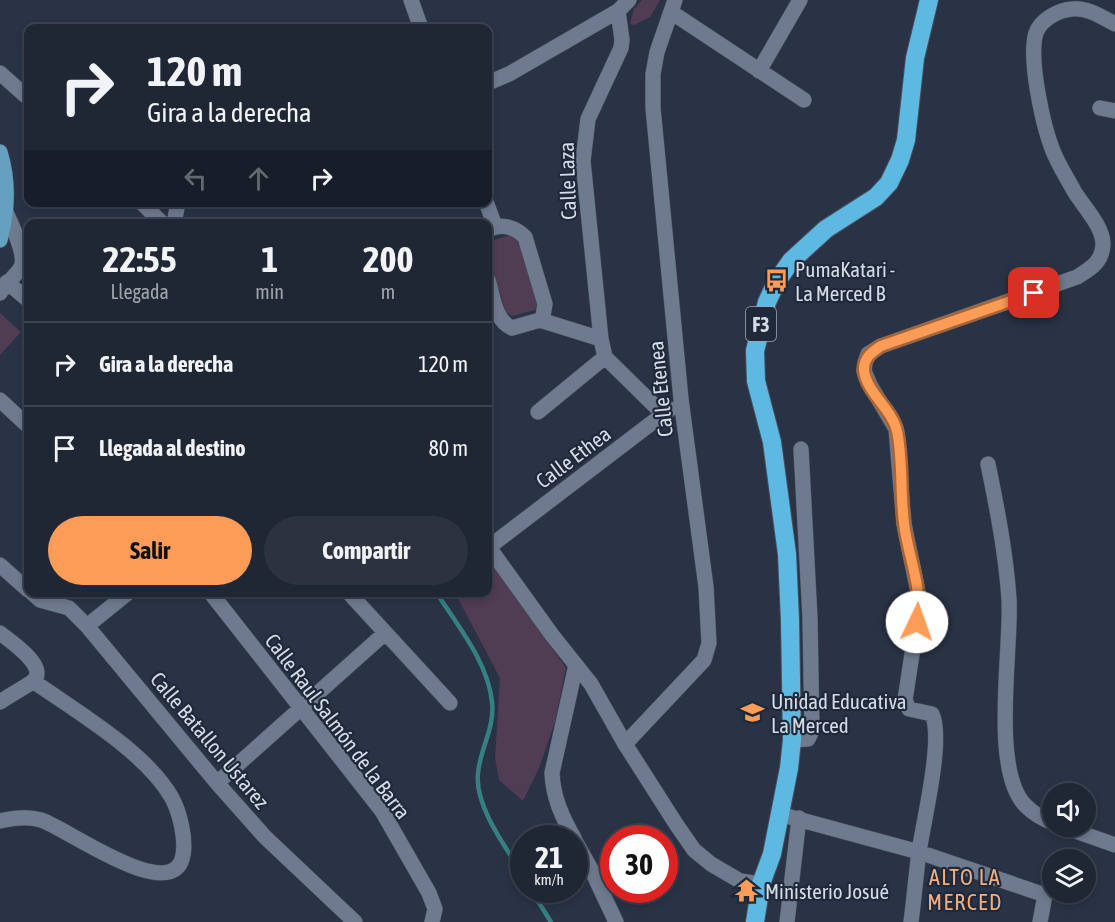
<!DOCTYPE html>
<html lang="es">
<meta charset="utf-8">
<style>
body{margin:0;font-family:"Asap Condensed",sans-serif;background:#2c3240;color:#f1f3f6;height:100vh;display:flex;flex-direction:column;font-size:22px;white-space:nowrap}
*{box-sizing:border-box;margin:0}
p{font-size:20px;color:#a1a5ac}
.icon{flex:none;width:33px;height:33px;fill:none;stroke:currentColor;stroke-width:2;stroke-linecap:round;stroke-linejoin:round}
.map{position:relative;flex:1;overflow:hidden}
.side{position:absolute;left:24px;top:219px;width:468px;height:378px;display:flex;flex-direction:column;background:#1f2634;border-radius:12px;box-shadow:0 3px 9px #0003,0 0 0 2px #3c434f}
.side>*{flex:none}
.top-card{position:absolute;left:24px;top:24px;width:468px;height:183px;border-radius:12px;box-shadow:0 3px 9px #0003,0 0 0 2px #3c434f;background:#1f2634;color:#f1f3f6;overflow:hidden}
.fabs{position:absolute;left:1042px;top:783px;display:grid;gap:12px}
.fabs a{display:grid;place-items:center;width:54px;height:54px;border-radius:50%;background:#1f2634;box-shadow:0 3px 9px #0003,0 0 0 2px #3c434f;font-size:30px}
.speed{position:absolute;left:510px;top:825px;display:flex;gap:12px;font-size:30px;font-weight:700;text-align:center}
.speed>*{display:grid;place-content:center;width:78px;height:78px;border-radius:50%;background:#1f2634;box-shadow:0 3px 9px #0003,0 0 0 2px #3c434f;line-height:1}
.speed small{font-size:15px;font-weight:400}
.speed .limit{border:9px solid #d22;background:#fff;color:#111}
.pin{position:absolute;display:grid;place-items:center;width:51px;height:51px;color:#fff;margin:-26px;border-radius:12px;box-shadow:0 3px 9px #0006}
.me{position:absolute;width:66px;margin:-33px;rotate:3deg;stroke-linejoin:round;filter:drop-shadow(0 0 4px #0008)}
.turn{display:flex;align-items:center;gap:21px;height:126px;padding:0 24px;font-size:27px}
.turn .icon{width:78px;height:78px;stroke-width:2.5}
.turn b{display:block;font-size:42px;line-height:51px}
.lanes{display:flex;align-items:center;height:57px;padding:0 24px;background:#0003;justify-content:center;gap:30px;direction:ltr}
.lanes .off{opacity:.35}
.eta{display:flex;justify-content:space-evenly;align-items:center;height:102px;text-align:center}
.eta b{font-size:36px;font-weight:700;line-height:42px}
.button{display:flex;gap:12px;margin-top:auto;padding:12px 24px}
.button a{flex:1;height:69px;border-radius:36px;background:#fd9c56;color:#111;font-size:24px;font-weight:700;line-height:69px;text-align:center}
.button a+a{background:#2c3240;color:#f1f3f6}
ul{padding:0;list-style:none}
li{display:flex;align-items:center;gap:18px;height:84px;padding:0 24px;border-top:2px solid #3c434f}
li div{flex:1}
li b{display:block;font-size:22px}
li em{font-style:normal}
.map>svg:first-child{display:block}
.green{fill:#503c53}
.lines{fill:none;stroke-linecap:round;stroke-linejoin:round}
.stream{stroke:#367f82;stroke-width:4.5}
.street-casing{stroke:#485160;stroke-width:16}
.secondary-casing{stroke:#485160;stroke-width:16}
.primary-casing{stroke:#485160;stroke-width:16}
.highway-casing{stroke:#485160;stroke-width:20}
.street{stroke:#6e7a8e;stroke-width:15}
.secondary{stroke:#6e7a8e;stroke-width:15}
.primary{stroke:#64a0c0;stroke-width:15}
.highway{stroke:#5db9e2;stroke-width:18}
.route-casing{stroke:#a46538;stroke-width:15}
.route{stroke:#fd9c56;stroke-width:10}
.labels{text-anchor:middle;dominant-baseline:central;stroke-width:4.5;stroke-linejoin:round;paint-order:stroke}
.shield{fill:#1f293a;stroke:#9ea6b3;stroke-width:1.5}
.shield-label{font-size:20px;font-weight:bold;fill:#d5dce7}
.street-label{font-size:21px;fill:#d5dce7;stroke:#1f293a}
.poi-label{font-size:21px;fill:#d5dce7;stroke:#1f293a;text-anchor:start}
.neighbourhood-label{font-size:22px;letter-spacing:1.5px;fill:#f2ae81;stroke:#1f293a}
</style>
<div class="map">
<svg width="1115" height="922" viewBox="0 0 1115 922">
<rect width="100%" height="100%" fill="#293345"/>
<!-- green -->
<path class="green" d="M642,0H660L650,17L634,25L630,24L634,9Z
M510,235L518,240L538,303L535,310L512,316L506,312L488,256V242Z
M0,313L21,332L0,355Z
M488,558L566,668L555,722L539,768L523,801L499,780L495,758L500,678L455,593L488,592Z"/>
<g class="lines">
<!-- stream -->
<path class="stream" d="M436,592C457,625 488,662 492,702C495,728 480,749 478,773C474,806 507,849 524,876
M531,890L551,922"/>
<defs>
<path id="street" d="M411,0L421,28
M618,11L622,40L621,48L588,119L583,161L601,339L605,357L664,415
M671,12L804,100
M759,71L800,0
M488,83L509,74L618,11L629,0
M1100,108L1115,111
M486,202L495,226
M174,224L178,202
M488,230C501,223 514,226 525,237L545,304L543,316L540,320
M488,280C493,296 495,321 512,328L540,320L601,339
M7,282L28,300
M0,293C5,285 19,272 21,267C27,255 11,224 6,212
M0,400L28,426
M538,412L605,357
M988,464C997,508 1006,554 1009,599C1012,648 990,771 1026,806C1034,814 1043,819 1053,823
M489,547L670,409
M0,565L28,590
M31,592L40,600L69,608L87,626L217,783L265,837L355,922
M210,592L382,811L429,893L435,909L432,922
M348,592L450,703
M87,626L129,592
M0,633C10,641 51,668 32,682C22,689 10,695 0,702
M792,740L808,739L812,731L810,618L801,449
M625,744L704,660L709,643L706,587L681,399L653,108V74L657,52L675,0
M217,783L384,634
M779,814L919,852L1045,895L1040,922
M0,821C13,818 28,816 41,820C65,827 174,908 183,855C186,839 180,813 172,798C146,752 77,712 33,681
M1061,826L1115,845
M574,838C562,817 553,797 552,773L576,665
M574,839L592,871L616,922
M787,922L799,818
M911,922C914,899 916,875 919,852C923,823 944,739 932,714L909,709L905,700L920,602L904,524L896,429L870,385L864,371L865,363L868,354L881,346L1077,277C1090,269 1103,262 1103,243C1102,225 1083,206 1074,191C1067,178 1058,164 1053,151C1043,126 1028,58 1036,33C1041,19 1059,10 1072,9C1087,7 1102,17 1115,24"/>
<path id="secondary" d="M0,73L28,98
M141,202L163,224
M488,546L552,635L591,684L625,744L676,824L694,850L711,864L740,881L761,884"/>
<path id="primary" d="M0,152C9,181 8,210 0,240"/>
<path id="highway" d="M755,922L761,884L772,854L789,768L792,740L790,620L787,554L772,442L756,381L755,351L767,302L777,281L791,261L826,229L876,197L889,183L900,160L906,140L915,58L929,0"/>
</defs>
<!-- street casing -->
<use href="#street" class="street-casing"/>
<!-- secondary casing -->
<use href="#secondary" class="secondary-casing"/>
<!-- primary casing -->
<use href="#primary" class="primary-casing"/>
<!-- highway casing -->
<use href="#highway" class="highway-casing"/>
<!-- street -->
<use href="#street" class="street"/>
<!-- secondary -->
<use href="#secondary" class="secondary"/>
<!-- primary -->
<use href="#primary" class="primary"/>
<!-- highway -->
<use href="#highway" class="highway"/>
</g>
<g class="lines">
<defs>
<path id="route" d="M917,622C923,585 908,558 904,523C900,493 903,460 897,431C892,409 867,393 864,371C863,358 872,352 881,346L1034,293"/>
</defs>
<!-- route casing -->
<use href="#route" class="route-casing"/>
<!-- route -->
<use href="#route" class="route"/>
</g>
<!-- icons -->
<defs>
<symbol id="bus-bare" viewBox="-9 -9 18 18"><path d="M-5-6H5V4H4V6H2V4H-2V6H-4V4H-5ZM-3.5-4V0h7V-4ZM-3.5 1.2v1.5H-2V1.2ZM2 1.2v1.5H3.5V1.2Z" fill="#fd9c56" stroke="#1f293a" stroke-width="2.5" paint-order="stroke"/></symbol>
<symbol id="school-bare" viewBox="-9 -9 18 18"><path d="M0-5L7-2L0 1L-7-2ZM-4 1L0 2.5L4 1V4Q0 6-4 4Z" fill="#fd9c56" stroke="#1f293a" stroke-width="2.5" paint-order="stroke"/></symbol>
<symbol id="temple-bare" viewBox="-9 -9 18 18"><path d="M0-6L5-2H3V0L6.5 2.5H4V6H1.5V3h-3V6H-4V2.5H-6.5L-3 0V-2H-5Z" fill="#fd9c56" stroke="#1f293a" stroke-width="2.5" paint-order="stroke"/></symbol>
</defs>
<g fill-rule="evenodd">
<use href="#bus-bare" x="760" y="264" width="33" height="33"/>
<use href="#school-bare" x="736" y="696" width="33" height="33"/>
<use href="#temple-bare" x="730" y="874" width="33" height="33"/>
</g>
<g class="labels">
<!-- shield labels -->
<rect class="shield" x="746" y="307" width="30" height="34" rx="4.5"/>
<g class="shield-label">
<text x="761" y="324">F3</text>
</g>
<!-- street labels -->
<g class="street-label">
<text transform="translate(567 181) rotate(-92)">Calle Laza</text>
<text transform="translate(660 389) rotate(-96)">Calle Etenea</text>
<text transform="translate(573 457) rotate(-37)">Calle Ethea</text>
<text transform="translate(338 726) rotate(53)">Calle Raul Salmón de la Barra</text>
<text transform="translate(210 740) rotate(50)">Calle Batallon Ustarez</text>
</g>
<!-- poi labels -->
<g class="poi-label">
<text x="795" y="269">PumaKatari -<tspan x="795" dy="24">La Merced B</tspan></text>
<text x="771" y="701">Unidad Educativa<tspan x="771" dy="24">La Merced</tspan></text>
<text x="765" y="891">Ministerio Josué</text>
</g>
<!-- neighbourhood labels -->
<g class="neighbourhood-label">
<text x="965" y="877">ALTO LA<tspan x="965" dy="25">MERCED</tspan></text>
</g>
</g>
</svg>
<div class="fabs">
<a><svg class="icon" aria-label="sound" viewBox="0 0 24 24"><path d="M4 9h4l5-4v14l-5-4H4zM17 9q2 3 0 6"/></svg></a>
<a><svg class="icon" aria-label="layers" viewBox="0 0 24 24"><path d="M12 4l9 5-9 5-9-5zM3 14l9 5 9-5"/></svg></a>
</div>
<div class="speed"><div>21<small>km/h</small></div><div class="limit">30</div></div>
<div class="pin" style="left:1034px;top:293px;background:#d93025"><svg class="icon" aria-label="arrive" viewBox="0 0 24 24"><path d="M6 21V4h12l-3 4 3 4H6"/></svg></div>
<svg class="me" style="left:917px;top:622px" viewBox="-20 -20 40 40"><circle r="19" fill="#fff"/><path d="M0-13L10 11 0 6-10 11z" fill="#fd9c56"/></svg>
<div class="top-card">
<div class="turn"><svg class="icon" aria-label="right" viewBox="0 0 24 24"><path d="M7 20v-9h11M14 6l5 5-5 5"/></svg><div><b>120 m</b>Gira a la derecha</div></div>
<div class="lanes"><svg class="icon off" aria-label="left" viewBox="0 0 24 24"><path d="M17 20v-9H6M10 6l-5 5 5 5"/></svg><svg class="icon off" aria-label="ahead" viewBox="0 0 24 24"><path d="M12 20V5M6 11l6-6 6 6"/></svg><svg class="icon" aria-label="right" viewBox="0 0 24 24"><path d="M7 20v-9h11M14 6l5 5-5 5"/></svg></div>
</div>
<section class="side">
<div class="eta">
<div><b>22:55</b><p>Llegada</p></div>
<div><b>1</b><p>min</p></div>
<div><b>200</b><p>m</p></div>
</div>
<ul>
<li><svg class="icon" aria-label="right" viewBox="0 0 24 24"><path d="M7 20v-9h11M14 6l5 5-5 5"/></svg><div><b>Gira a la derecha</b></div><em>120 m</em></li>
<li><svg class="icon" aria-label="arrive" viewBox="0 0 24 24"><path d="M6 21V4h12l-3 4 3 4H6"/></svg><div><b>Llegada al destino</b></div><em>80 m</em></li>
</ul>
<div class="button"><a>Salir</a><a>Compartir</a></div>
</section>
</div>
